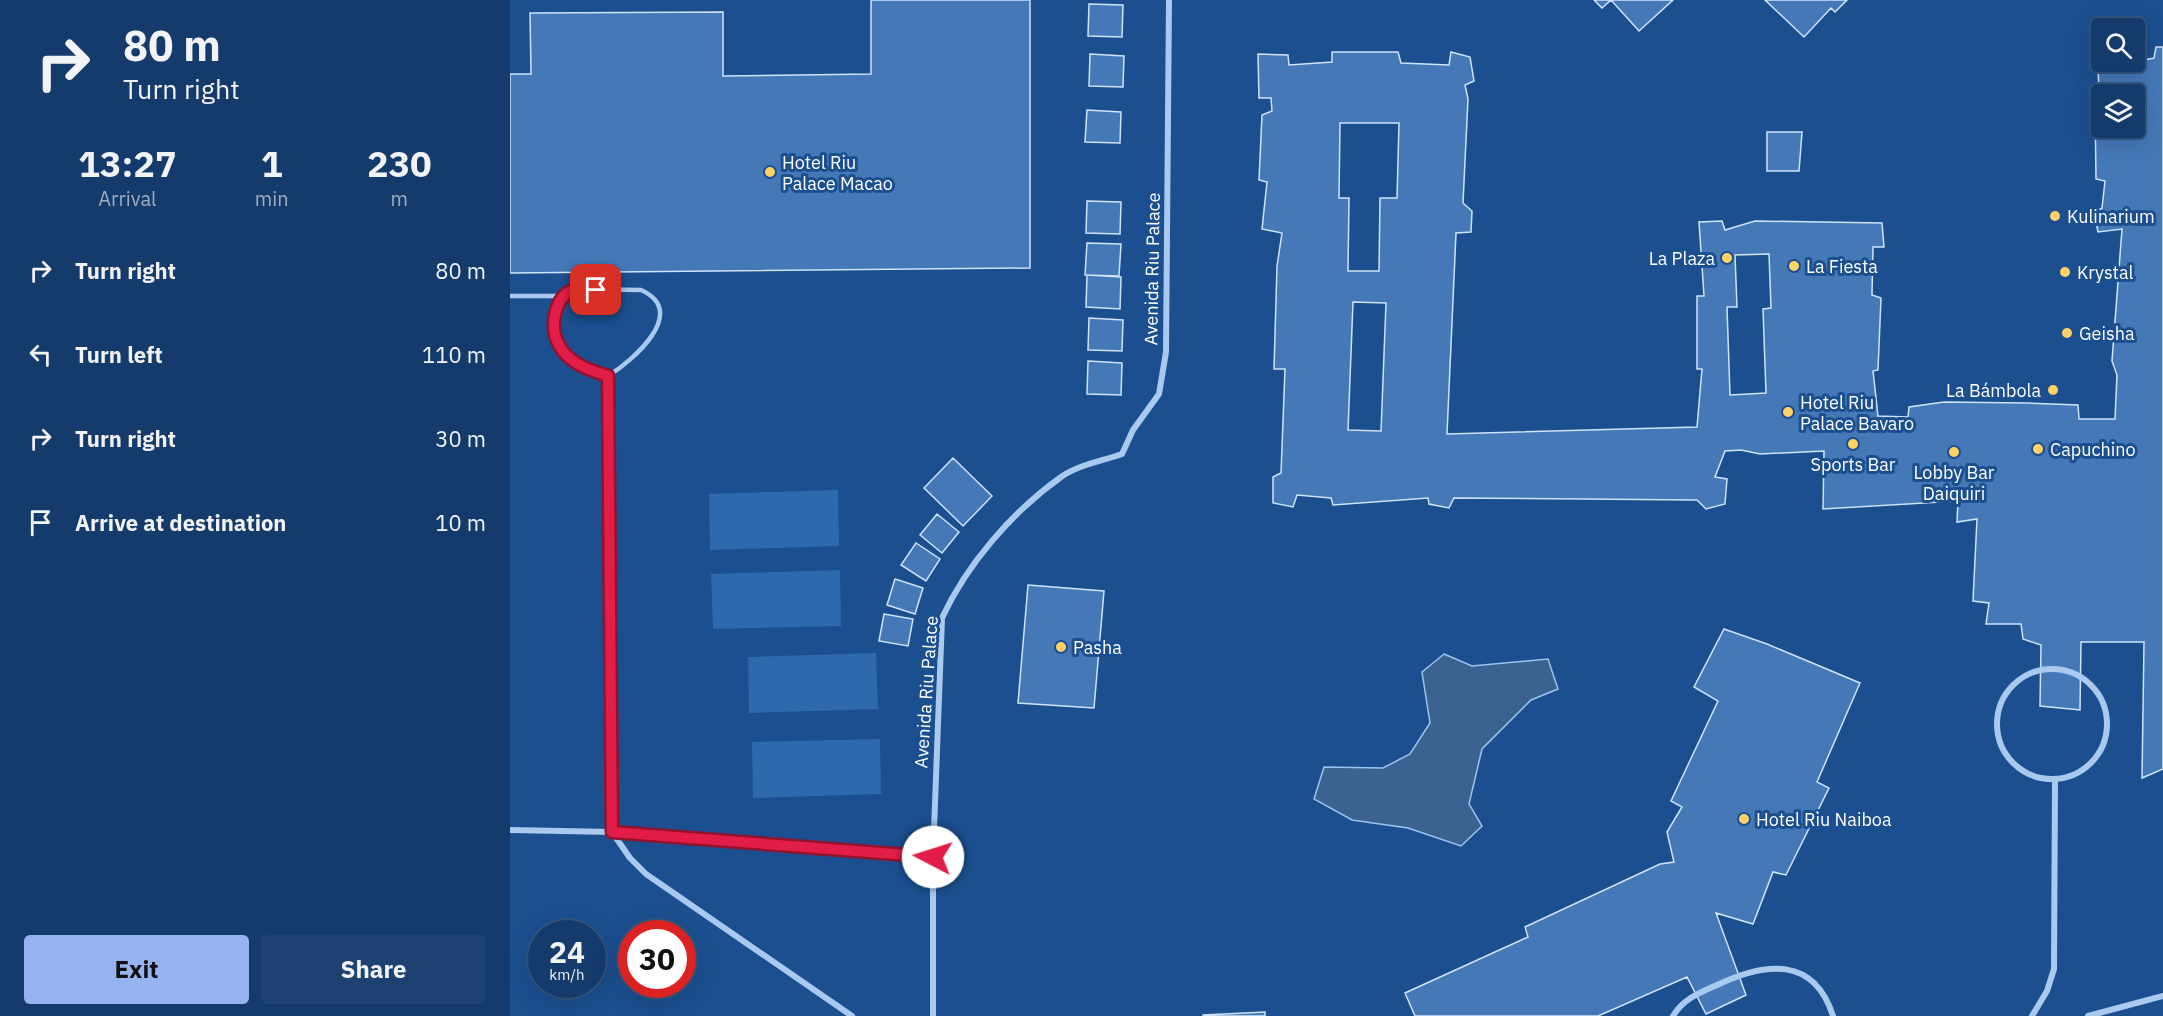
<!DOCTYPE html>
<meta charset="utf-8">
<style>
body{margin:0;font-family:"IBM Plex Sans",sans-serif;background:#1d4271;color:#f1f3f6;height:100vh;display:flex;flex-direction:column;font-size:22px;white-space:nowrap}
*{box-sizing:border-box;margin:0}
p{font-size:20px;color:#9dadc1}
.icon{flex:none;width:33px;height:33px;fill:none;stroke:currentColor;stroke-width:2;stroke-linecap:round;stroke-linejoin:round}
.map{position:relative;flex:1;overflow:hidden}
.sheet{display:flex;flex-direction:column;background:#143b6b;width:510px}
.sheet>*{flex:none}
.banner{background:#143b6b;color:#f1f3f6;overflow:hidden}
.controls{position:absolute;left:1581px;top:18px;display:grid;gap:12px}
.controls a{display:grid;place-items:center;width:54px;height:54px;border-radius:6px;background:#143b6b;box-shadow:0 6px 24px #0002,0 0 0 2px #33557e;font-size:30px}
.speed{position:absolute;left:18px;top:920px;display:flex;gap:12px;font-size:30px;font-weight:700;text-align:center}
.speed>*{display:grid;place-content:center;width:78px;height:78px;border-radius:50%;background:#143b6b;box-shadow:0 6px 24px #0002,0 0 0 2px #33557e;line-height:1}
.speed small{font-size:15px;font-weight:400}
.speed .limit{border:9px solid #d22;background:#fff;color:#111}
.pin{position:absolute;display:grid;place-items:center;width:51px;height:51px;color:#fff;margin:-26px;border-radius:12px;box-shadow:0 3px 9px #0006}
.me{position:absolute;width:66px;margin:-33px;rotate:275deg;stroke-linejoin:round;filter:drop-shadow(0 0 4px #0008)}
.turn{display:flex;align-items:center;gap:21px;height:126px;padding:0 24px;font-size:27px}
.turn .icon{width:78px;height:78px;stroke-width:2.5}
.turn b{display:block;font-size:42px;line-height:51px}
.eta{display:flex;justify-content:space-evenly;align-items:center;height:102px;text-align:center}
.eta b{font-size:36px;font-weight:700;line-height:42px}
.action{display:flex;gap:12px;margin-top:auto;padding:12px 24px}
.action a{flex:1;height:69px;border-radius:6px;background:#95b2f1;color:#111;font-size:24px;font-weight:700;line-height:69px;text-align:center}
.action a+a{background:#1d4271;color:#f1f3f6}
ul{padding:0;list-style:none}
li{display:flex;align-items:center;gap:18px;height:84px;padding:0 24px}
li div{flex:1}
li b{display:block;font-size:22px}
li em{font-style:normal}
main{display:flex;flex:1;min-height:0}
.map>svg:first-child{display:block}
.green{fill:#2e69ad}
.water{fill:#3c6290;stroke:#9cc4f0;stroke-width:1.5}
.building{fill:#4478b7;stroke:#cfe3fa;stroke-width:1.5;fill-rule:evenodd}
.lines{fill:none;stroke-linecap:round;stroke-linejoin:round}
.service{stroke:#a9c9ee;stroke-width:4.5}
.minor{stroke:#a9c9ee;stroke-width:6}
.route-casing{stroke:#92132f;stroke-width:15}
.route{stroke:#e11d48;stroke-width:10}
.poi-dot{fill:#ffd166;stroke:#1b4f8f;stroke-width:2}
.labels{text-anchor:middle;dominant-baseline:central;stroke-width:6;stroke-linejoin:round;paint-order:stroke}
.poi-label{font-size:18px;fill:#fff;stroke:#1b4f8f;text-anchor:start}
.street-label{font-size:18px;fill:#fff;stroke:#1b4f8f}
</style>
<main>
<section class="sheet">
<div class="banner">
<div class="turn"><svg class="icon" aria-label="right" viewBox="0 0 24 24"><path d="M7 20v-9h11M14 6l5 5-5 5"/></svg><div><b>80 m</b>Turn right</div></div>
</div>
<div class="eta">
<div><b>13:27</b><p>Arrival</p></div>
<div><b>1</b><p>min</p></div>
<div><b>230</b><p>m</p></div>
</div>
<ul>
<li><svg class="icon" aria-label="right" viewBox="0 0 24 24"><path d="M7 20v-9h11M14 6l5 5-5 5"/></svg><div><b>Turn right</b></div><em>80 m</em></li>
<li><svg class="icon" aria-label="left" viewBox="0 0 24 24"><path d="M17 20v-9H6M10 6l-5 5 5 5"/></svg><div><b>Turn left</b></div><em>110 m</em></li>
<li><svg class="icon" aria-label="right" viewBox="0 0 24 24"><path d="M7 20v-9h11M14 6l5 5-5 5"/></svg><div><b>Turn right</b></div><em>30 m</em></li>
<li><svg class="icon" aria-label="arrive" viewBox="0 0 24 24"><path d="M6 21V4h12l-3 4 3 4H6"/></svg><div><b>Arrive at destination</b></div><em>10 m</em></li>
</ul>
<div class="action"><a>Exit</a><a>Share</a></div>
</section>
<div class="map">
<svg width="1653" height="1016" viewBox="0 0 1653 1016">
<rect width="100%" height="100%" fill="#1b4f8f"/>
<!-- green -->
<path class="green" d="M328,490L329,546L200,550L199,494Z
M330,570L331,626L203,629L201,574Z
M366,653L368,709L239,713L238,657Z
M370,739L371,794L243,798L242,742Z"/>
<!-- water -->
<path class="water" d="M934,654L962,666L1038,659L1048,689L1021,700L972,749L959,804L972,826L951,846L898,828L842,820L804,799L814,767L873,768L900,754L920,723L912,672Z"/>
<!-- building -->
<path class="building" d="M361,0H520V268L0,273V74H21L20,13L213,12V76L361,74Z
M1084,0H1163L1129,31L1101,0L1092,8Z
M1255,0H1337L1325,12L1321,8L1294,37Z
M579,4L613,5L612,37L578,36Z
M1646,47H1653V769L1632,778L1634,642H1571L1570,710L1530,706L1531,645L1513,639L1511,624H1476L1479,603L1463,601L1467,519L1447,522L1448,501L1313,509L1314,451L1250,454L1231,450L1215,451L1205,477L1217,479L1215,504L1196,509L1187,500L944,498L939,508L919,504L918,498L823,505L821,498L787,495L783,507L763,503V477L771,473L775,369H764L767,266L772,233L752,229L757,182L749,180L752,115L762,111L761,98H749L748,54L778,55L779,65L822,62V52H888L891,63L939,65L941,52L960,57L964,81L955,85L958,99L953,203L962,211L961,232L946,233L937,434L1187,427L1192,369H1187V296H1194L1189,222L1212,221L1215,230L1245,221L1372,223L1374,247H1363L1362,295L1371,298L1368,370L1363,371L1368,416L1398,417L1399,407L1434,402L1517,403L1568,405L1569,419H1605L1607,375L1602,361L1612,229L1588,232L1584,213L1592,208L1595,181L1586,179L1585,107H1592V128H1624V94H1602L1603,90H1589L1587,49H1592V62H1624L1644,58ZM830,123H889L887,198H870L869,271H838L839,198H829ZM1259,254L1261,308L1253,309L1256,393L1220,395L1217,307H1227L1225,255ZM843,302L876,303L871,431L838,430Z
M580,54L614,56L613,87L579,86Z
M577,110L611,112L610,143L575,142Z
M1257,132H1292L1289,171H1257Z
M577,201L611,202L610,234L576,233Z
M577,243L611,244L609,276L575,275Z
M577,275L611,277L610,309L576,307Z
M579,318L613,320L612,351L578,350Z
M578,361L612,363L611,395L577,394Z
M443,458L482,496L453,526L414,488Z
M427,514L449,532L432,553L410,535Z
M406,543L430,559L416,581L391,565Z
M385,579L413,588L405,614L377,605Z
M518,585L594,591L584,708L508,703Z
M374,614L403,619L398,646L369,641Z
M1214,629L1257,644L1350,683L1307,782L1319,788L1276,875L1263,872L1243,924L1206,913L1236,995L1196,1014L1177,977L1088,1016H905L895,993L1018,937L1015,927L1150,864L1164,862L1157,832L1172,807L1161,801L1208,701L1184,687Z
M755,1012V1016H693V1015Z"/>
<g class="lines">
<!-- service -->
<path class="service" d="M64,289L131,290C180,312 122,361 98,376C69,367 39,350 46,315C48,302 53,296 64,289Z
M0,296H53
M98,376L102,832"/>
<!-- minor -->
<path class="minor" d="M1487 724a55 55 0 1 1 110 0a55 55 0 1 1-110 0Z
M0,830L102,832L423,857
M102,832L120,858L136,874L342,1016
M423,1016V857L432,618C457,564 502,512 551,477C568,465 592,461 612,454L623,430L649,394L656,352L659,0
M1163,1016C1173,999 1189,993 1207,985C1255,962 1304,956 1323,1016
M1522,1016L1537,991L1544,969L1545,780
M1578,1016L1653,996"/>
</g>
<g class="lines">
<defs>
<path id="route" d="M86,290C79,289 69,288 63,290C44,297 40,327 48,343C57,363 79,370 98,376L102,832L423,857"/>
</defs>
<!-- route casing -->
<use href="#route" class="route-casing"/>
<!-- route -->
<use href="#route" class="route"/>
</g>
<!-- markers -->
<g class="poi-dot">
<circle cx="260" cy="172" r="6"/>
<circle cx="1545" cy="216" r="6"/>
<circle cx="1217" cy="258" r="6"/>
<circle cx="1284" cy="266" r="6"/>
<circle cx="1555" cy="272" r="6"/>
<circle cx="1557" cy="333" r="6"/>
<circle cx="1543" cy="390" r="6"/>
<circle cx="1278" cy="412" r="6"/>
<circle cx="1343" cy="444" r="6"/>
<circle cx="1528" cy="449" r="6"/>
<circle cx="1444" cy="452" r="6"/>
<circle cx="551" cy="647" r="6"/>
<circle cx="1234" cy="819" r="6"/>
</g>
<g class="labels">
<!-- poi labels -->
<g class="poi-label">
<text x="272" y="162">Hotel Riu<tspan x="272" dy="21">Palace Macao</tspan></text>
<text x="1557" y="216">Kulinarium</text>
<text x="1205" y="258" text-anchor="end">La Plaza</text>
<text x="1296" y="266">La Fiesta</text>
<text x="1567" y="272">Krystal</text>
<text x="1569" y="333">Geisha</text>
<text x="1531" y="390" text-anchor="end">La Bámbola</text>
<text x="1290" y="402">Hotel Riu<tspan x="1290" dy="21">Palace Bavaro</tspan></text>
<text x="1540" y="449">Capuchino</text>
<text x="1343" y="464" text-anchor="middle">Sports Bar</text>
<text x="1444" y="472" text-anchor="middle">Lobby Bar<tspan x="1444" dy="21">Daiquiri</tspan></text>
<text x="563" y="647">Pasha</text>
<text x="1246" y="819">Hotel Riu Naiboa</text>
</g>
<!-- street labels -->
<g class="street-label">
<text transform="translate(642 269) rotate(-89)">Avenida Riu Palace</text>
<text transform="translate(416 692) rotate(-86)">Avenida Riu Palace</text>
</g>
</g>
</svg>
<div class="controls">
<a><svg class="icon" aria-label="search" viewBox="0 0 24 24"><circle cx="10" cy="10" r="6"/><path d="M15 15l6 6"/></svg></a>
<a><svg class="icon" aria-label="layers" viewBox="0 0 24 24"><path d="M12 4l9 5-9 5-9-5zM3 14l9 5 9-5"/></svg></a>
</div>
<div class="speed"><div>24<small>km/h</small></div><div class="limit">30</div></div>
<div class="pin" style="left:86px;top:290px;background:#d93025"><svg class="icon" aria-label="arrive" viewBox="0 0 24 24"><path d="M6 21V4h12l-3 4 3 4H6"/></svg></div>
<svg class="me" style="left:423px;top:857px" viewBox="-20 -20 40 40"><circle r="19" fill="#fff"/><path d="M0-13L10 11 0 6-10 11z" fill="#e11d48"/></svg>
</div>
</main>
